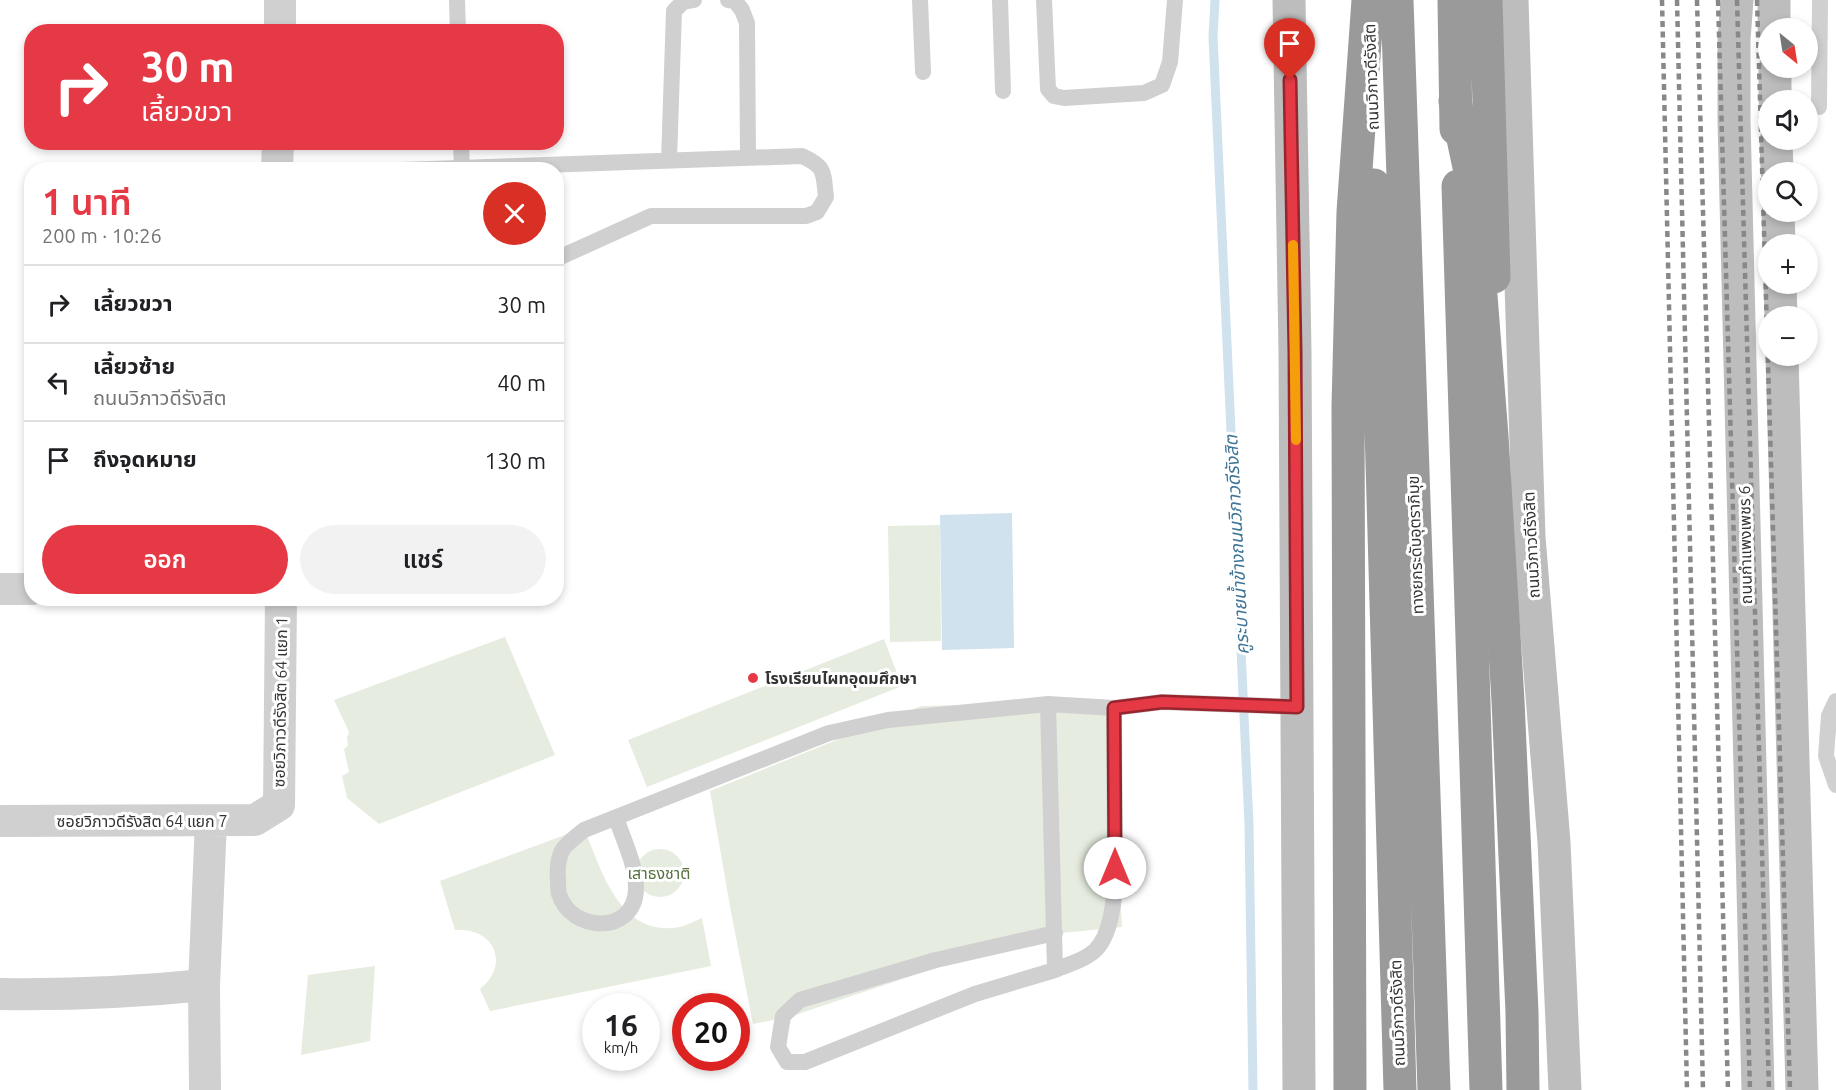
<!DOCTYPE html>
<html lang="th">
<meta charset="utf-8">
<style>
body{margin:0;font-family:Ubuntu,"Noto Sans Thai",sans-serif;background:#f2f2f2;color:#202124;height:100vh;display:flex;flex-direction:column;font-size:22px;white-space:nowrap}
*{box-sizing:border-box;margin:0}
p{font-size:20px;color:#757577}
.icon{flex:none;width:33px;height:33px;fill:none;stroke:currentColor;stroke-width:2;stroke-linecap:round;stroke-linejoin:round}
.map{position:relative;flex:1;overflow:hidden}
.panel{position:absolute;left:24px;top:162px;width:540px;height:444px;display:flex;flex-direction:column;background:#fff;border-radius:24px;box-shadow:0 3px 9px #0003}
.panel>*{flex:none}
.guide{position:absolute;left:24px;top:24px;width:540px;height:126px;border-radius:24px;box-shadow:0 3px 9px #0003;background:#e63946;color:#fff;overflow:hidden}
.needle{width:39px;rotate:150deg}
.fabs{position:absolute;left:1758px;top:18px;display:grid;gap:12px}
.fabs a{display:grid;place-items:center;width:60px;height:60px;border-radius:50%;background:#fff;box-shadow:0 3px 9px #0003;font-size:30px}
.speed{position:absolute;left:582px;top:993px;display:flex;gap:12px;font-size:30px;font-weight:700;text-align:center}
.speed>*{display:grid;place-content:center;width:78px;height:78px;border-radius:50%;background:#fff;box-shadow:0 3px 9px #0003;line-height:1}
.speed small{font-size:15px;font-weight:400}
.speed .limit{border:9px solid #d22;background:#fff;color:#111}
.pin{position:absolute;display:grid;place-items:center;width:51px;height:51px;color:#fff;margin:-62px -26px;border-radius:50% 50% 50% 0;rotate:-45deg;box-shadow:0 0 6px #0007}
.pin .icon{rotate:45deg}
.me{position:absolute;width:66px;margin:-33px;rotate:0deg;stroke-linejoin:round;filter:drop-shadow(0 0 4px #0008)}
.turn{display:flex;align-items:center;gap:21px;height:126px;padding:0 18px;font-size:27px}
.turn .icon{width:78px;height:78px;stroke-width:2.5}
.turn b{display:block;font-size:42px;line-height:51px}
.round{display:grid;place-items:center;flex:none;width:63px;height:63px;border-radius:32px;background:#f2f2f2}
.headline{display:flex;align-items:center;justify-content:space-between;height:102px;padding:0 18px}
h1{font-size:36px;font-weight:600;line-height:45px;color:#e63946}
.action{display:flex;gap:12px;margin-top:auto;padding:12px 18px}
.action a{flex:1;height:69px;border-radius:36px;background:#e63946;color:#fff;font-size:24px;font-weight:600;line-height:69px;text-align:center}
.action a+a{background:#f2f2f2;color:#202124}
ul{padding:0;list-style:none}
li{display:flex;align-items:center;gap:18px;height:78px;padding:0 18px;border-top:2px solid #e0e0e0}
li div{flex:1}
li b{display:block;font-size:22px}
li em{font-style:normal}
.map>svg:first-child{display:block}
.green{fill:#e6ecdf}
.water{fill:#cfe2ee}
.lines{fill:none;stroke-linecap:round;stroke-linejoin:round}
.stream{stroke:#cfe2ee;stroke-width:9}
.lane{stroke:#d0d0d0;stroke-width:16}
.street{stroke:#d0d0d0;stroke-width:32}
.secondary{stroke:#bdbdbd;stroke-width:33}
.highway{stroke:#9a9a9a;stroke-width:33}
.rail{stroke:#888;stroke-width:4.5;stroke-dasharray:6 4.5;stroke-linecap:butt}
.highway-bridge{stroke:#9a9a9a;stroke-width:33}
.route-casing{stroke:#96252e;stroke-width:15}
.route{stroke:#e63946;stroke-width:10}
.slow{stroke:#f59e0b;stroke-width:10}
.poi-dot{fill:#e63946;stroke:#fff;stroke-width:2}
.labels{text-anchor:middle;dominant-baseline:central;stroke-width:6;stroke-linejoin:round;paint-order:stroke}
.street-label{font-size:16px;fill:#333;stroke:#fff}
.poi-label{font-size:16px;font-weight:bold;fill:#333;stroke:#fff;text-anchor:start}
.park-label{font-size:16px;fill:#56703f;stroke:#fff}
.water-label{font-size:18px;font-style:italic;fill:#3f7597;stroke:#fff}
</style>
<div class="map">
<svg width="1836" height="1090" viewBox="0 0 1836 1090">
<rect width="100%" height="100%" fill="#fff"/>
<!-- green -->
<path class="green" d="M940,525L941,641L890,642L888,526Z
M505,637L555,755L379,824L347,798L342,776L349,772L344,749L348,746L347,738L349,732L334,700Z
M884,639L902,686L647,787L628,740Z
M1108,701L1122,927L1031,936L789,1017L753,1024L731,912L710,791L921,706Z
M584,828C602,872 620,938 680,927C687,925 695,921 702,918L711,966L490,1011L480,989C511,964 494,927 455,930L440,881Z
M636 873a24 24 0 1 1 48 0a24 24 0 1 1-48 0Z
M375,966L370,1041L301,1055L308,975Z"/>
<!-- water -->
<path class="water" d="M1012,513L1014,648L942,650L940,515Z"/>
<g class="lines">
<!-- stream -->
<path class="stream" d="M1215,0L1213,37L1249,825L1253,1090"/>
<!-- lane -->
<path class="lane" d="M457,0L458,32
M728,0L735,1L742,10L747,23L748,158
M920,0L923,72
M1000,0L1003,91
M1044,0L1048,89L1054,96L1064,98L1144,93L1162,85L1170,62L1175,0
M1819,107L1820,0
M461,142L462,170
M669,160L674,11L683,2L694,0
M402,170L802,156C826,167 823,172 826,197L817,212L806,216H651L556,259
M1836,701L1829,716L1826,756L1836,785
M1048,704L1055,970C1066,965 1079,962 1089,955C1109,943 1112,912 1115,891L1114,708
M616,818C623,838 637,868 636,889C635,935 571,933 559,894C558,890 558,884 558,880C557,871 558,857 563,849C568,842 577,836 584,830L829,733L888,720L1048,704L1114,708L1162,702L1297,707
M1055,970L975,994L805,1062H787L778,1047L783,1016L800,1000L936,960L1055,933"/>
<!-- street -->
<path class="street" d="M280,32V0
M277,170L278,142
M0,589H32
M0,821L255,820L279,805L281,598
M0,994C69,995 136,992 204,985
M205,1090L204,985L211,821"/>
<!-- secondary -->
<path class="secondary" d="M1289,0L1295,352L1299,1090
M1512,0L1529,537L1554,842L1565,1090
M1737,0L1734,39V120L1758,1090
M1774,28V0
M1775,68V100
M1776,140L1777,172
M1778,212L1779,244
M1780,284L1781,316
M1782,356L1802,1090"/>
<!-- highway -->
<path class="highway" d="M1397,0L1434,1090
M1454,0L1456,129
M1486,0L1494,277
M1374,185L1400,1090
M1458,186L1486,1090
M1350,1090L1348,406L1353,212L1368,0"/>
<!-- rail -->
<path class="rail" d="M1662,0L1687,1090
M1677,0L1703,1090
M1697,0L1728,1090
M1718,0L1750,1090
M1737,0L1769,1090
M1757,0L1790,1090"/>
<!-- highway-bridge -->
<path class="highway-bridge" d="M1455,101L1472,181L1492,436L1508,701L1522,1012L1523,1090"/>
</g>
<g class="lines">
<defs>
<path id="route" d="M1115,868L1114,708L1162,702L1297,707L1295,352L1290,80"/>
</defs>
<!-- route casing -->
<use href="#route" class="route-casing"/>
<!-- route -->
<use href="#route" class="route"/>
<!-- slow -->
<path class="slow" d="M1293,245L1296,440"/>
</g>
<!-- markers -->
<circle class="poi-dot" cx="753" cy="678" r="6"/>
<g class="labels">
<!-- street labels -->
<g class="street-label">
<text transform="translate(1371 77) rotate(-92)">ถนนวิภาวดีรังสิต</text>
<text transform="translate(1415 545) rotate(-92)">ทางยกระดับอุตราภิมุข</text>
<text transform="translate(1531 545) rotate(-93)">ถนนวิภาวดีรังสิต</text>
<text transform="translate(1745 545) rotate(-91)">ถนนกำแพงเพชร 6</text>
<text transform="translate(280 702) rotate(-89)">ซอยวิภาวดีรังสิต 64 แยก 1</text>
<text x="142" y="821">ซอยวิภาวดีรังสิต 64 แยก 7</text>
<text transform="translate(1397 1013) rotate(-92)">ถนนวิภาวดีรังสิต</text>
</g>
<!-- poi labels -->
<g class="poi-label">
<text x="765" y="678">โรงเรียนไผทอุดมศึกษา</text>
</g>
<!-- park labels -->
<g class="park-label">
<text x="659" y="873">เสาธงชาติ</text>
</g>
<!-- water labels -->
<g class="water-label">
<text transform="translate(1236 545) rotate(-93)">คูระบายน้ำข้างถนนวิภาวดีรังสิต</text>
</g>
</g>
</svg>
<div class="fabs">
<a><svg class="needle" viewBox="-14 -14 28 28"><path d="M0-13l5 13h-10z" fill="#e53935"/><path d="M0 13l5-13h-10z" fill="#757577"/></svg></a>
<a><svg class="icon" aria-label="sound" viewBox="0 0 24 24"><path d="M4 9h4l5-4v14l-5-4H4zM17 9q2 3 0 6"/></svg></a>
<a><svg class="icon" aria-label="search" viewBox="0 0 24 24"><circle cx="10" cy="10" r="6"/><path d="M15 15l6 6"/></svg></a>
<a>+</a>
<a>−</a>
</div>
<div class="speed"><div>16<small>km/h</small></div><div class="limit">20</div></div>
<div class="pin" style="left:1290px;top:80px;background:#d93025"><svg class="icon" aria-label="arrive" viewBox="0 0 24 24"><path d="M6 21V4h12l-3 4 3 4H6"/></svg></div>
<svg class="me" style="left:1115px;top:868px" viewBox="-20 -20 40 40"><circle r="19" fill="#fff"/><path d="M0-13L10 11 0 6-10 11z" fill="#e63946"/></svg>
<div class="guide">
<div class="turn"><svg class="icon" aria-label="right" viewBox="0 0 24 24"><path d="M7 20v-9h11M14 6l5 5-5 5"/></svg><div><b>30 m</b>เลี้ยวขวา</div></div>
</div>
<section class="panel">
<div class="headline"><div><h1>1 นาที</h1><p>200 m · 10:26</p></div><a class="round" style="background:#d93025;color:#fff"><svg class="icon" aria-label="close" viewBox="0 0 24 24"><path d="M6 6l12 12M18 6L6 18"/></svg></a></div>
<ul>
<li><svg class="icon" aria-label="right" viewBox="0 0 24 24"><path d="M7 20v-9h11M14 6l5 5-5 5"/></svg><div><b>เลี้ยวขวา</b></div><em>30 m</em></li>
<li><svg class="icon" aria-label="left" viewBox="0 0 24 24"><path d="M17 20v-9H6M10 6l-5 5 5 5"/></svg><div><b>เลี้ยวซ้าย</b><p>ถนนวิภาวดีรังสิต</p></div><em>40 m</em></li>
<li><svg class="icon" aria-label="arrive" viewBox="0 0 24 24"><path d="M6 21V4h12l-3 4 3 4H6"/></svg><div><b>ถึงจุดหมาย</b></div><em>130 m</em></li>
</ul>
<div class="action"><a>ออก</a><a>แชร์</a></div>
</section>
</div>
